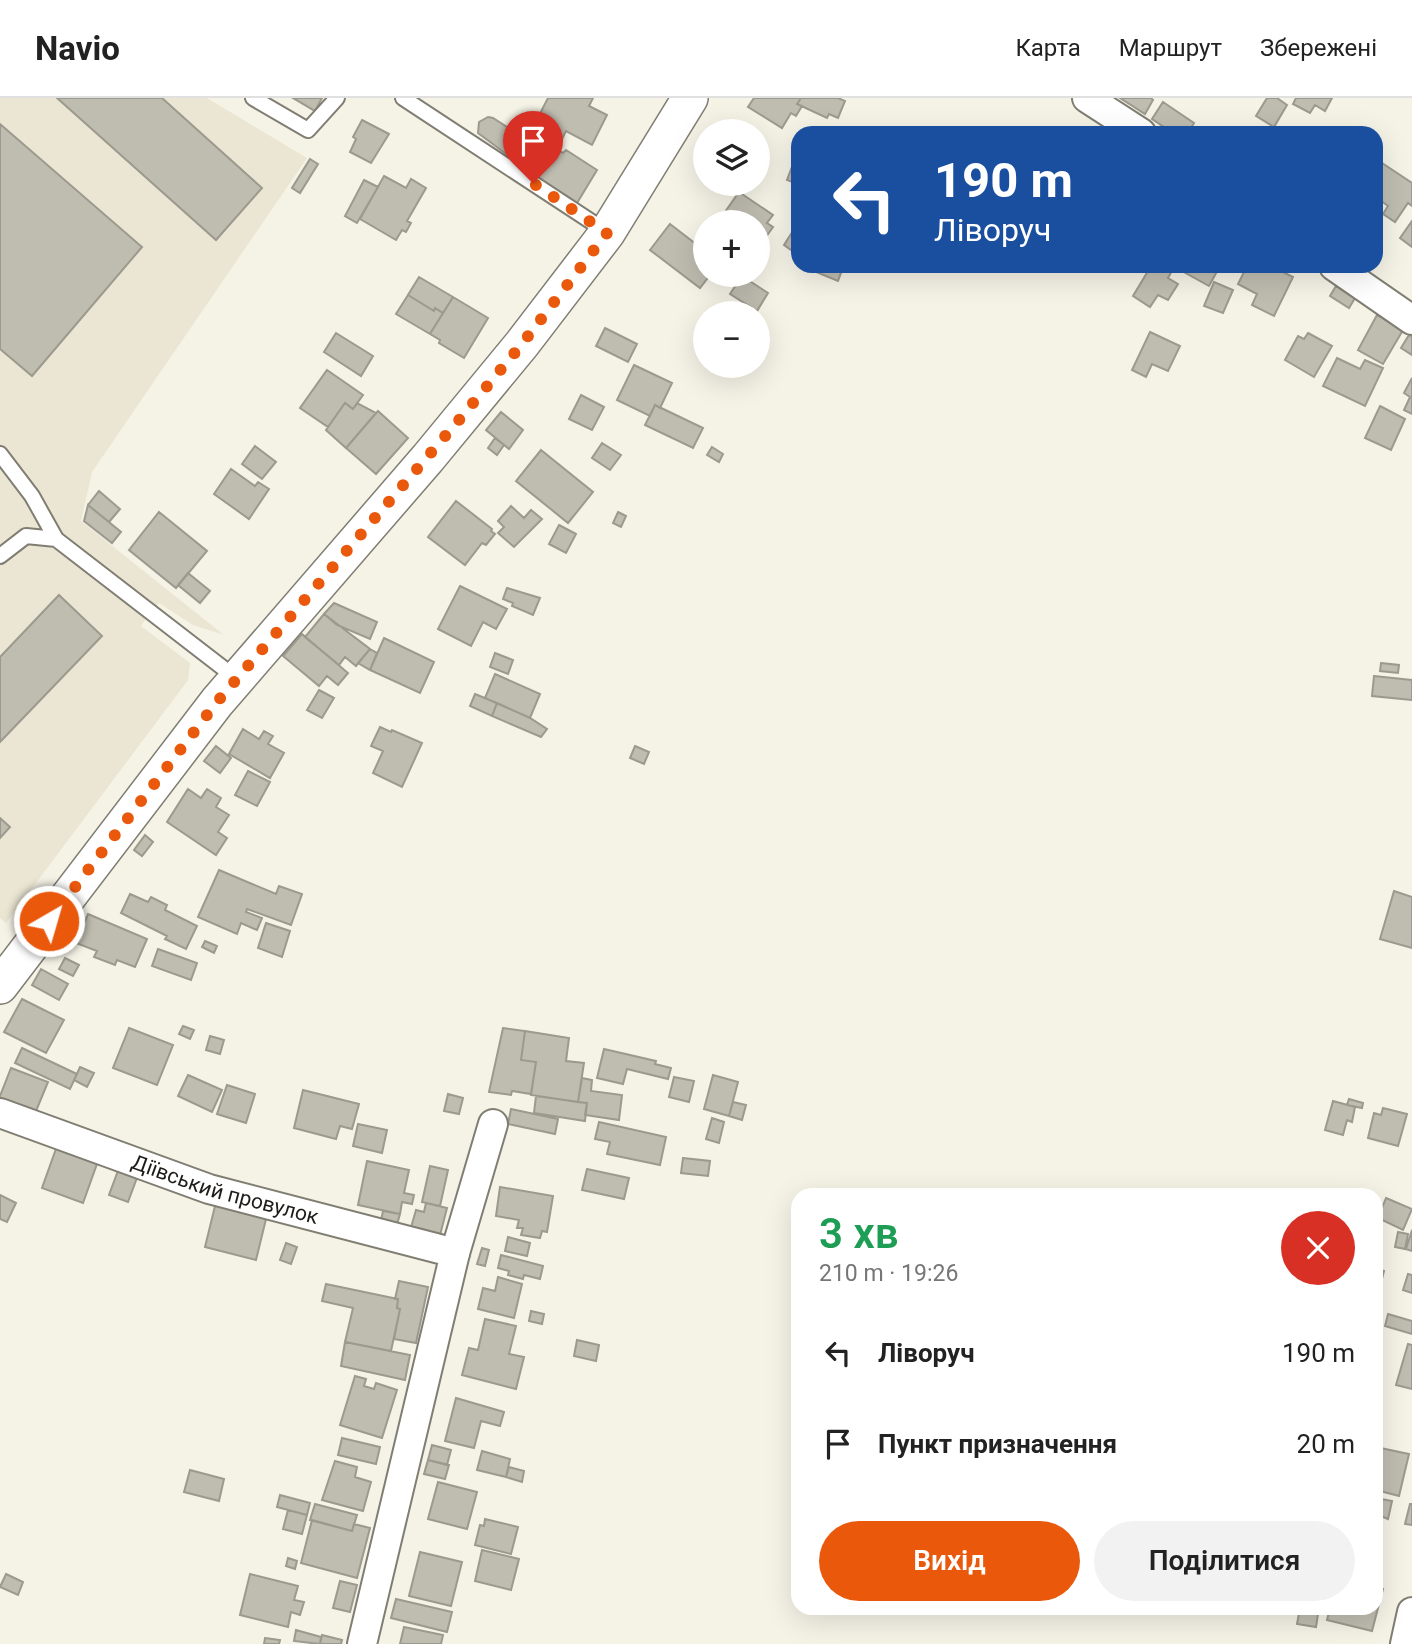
<!DOCTYPE html>
<html lang="uk">
<meta charset="utf-8">
<style>
body{margin:0;font-family:Roboto,sans-serif;background:#f2f2f2;color:#222;height:100vh;display:flex;flex-direction:column;font-size:26px;white-space:nowrap}
*{box-sizing:border-box;margin:0}
p{font-size:23px;color:#767676}
.icon{flex:none;width:38px;height:38px;fill:none;stroke:currentColor;stroke-width:2;stroke-linecap:round;stroke-linejoin:round}
.map{position:relative;flex:1;overflow:hidden}
.panel{position:absolute;left:791px;top:1090px;width:592px;height:427px;display:flex;flex-direction:column;background:#fff;border-radius:21px;box-shadow:0 7px 28px #0002}
.panel>*{flex:none}
.guide{position:absolute;left:791px;top:28px;width:592px;height:147px;border-radius:21px;box-shadow:0 7px 28px #0002;background:#1a4fa0;color:#fff;overflow:hidden}
.buttons{position:absolute;left:693px;top:21px;display:grid;gap:14px}
.buttons a{display:grid;place-items:center;width:77px;height:77px;border-radius:50%;background:#fff;box-shadow:0 7px 28px #0002;font-size:35px}
.pin{position:absolute;display:grid;place-items:center;width:60px;height:60px;color:#fff;margin:-72px -30px;border-radius:50% 50% 50% 0;rotate:-45deg;box-shadow:0 0 7px #0007}
.pin .icon{rotate:45deg}
.me{position:absolute;width:77px;margin:-38px;rotate:38deg;stroke-linejoin:round;filter:drop-shadow(0 0 5px #0008)}
.turn{display:flex;align-items:center;gap:24px;height:147px;padding:0 28px;font-size:32px}
.turn .icon{width:91px;height:91px;stroke-width:2.5}
.turn b{display:block;font-size:49px;line-height:60px}
.round{display:grid;place-items:center;flex:none;width:74px;height:74px;border-radius:37px;background:#f2f2f2}
.summary{display:flex;align-items:center;justify-content:space-between;height:119px;padding:0 28px}
h1{font-size:42px;font-weight:600;line-height:52px;color:#1e9e55}
.action{display:flex;gap:14px;margin-top:auto;padding:14px 28px}
.action a{flex:1;height:80px;border-radius:42px;background:#ea580c;color:#fff;font-size:28px;font-weight:600;line-height:80px;text-align:center}
.action a+a{background:#f2f2f2;color:#222}
ul{padding:0;list-style:none}
li{display:flex;align-items:center;gap:21px;height:91px;padding:0 28px}
li div{flex:1}
li b{display:block;font-size:26px}
li em{font-style:normal}
header{display:flex;align-items:center;gap:42px;box-sizing:border-box;height:98px;padding:0 35px;background:#fff;border-bottom:2px solid #e0e0e0}
header strong{font-size:33px}
nav{display:flex;gap:38px;margin-inline-start:auto;font-size:24px}
.map>svg:first-child{display:block}
.built{fill:#ebe6d3}
.building{fill:#bfbcb0;stroke:#9c998e;stroke-width:2}
.lines{fill:none;stroke-linecap:round;stroke-linejoin:round}
.service-casing{stroke:#807d72;stroke-width:18}
.minor-casing{stroke:#807d72;stroke-width:32}
.tertiary-casing{stroke:#807d72;stroke-width:38}
.service{stroke:#fff;stroke-width:14}
.minor{stroke:#fff;stroke-width:28}
.tertiary{stroke:#fff;stroke-width:35}
.route{stroke:#ea580c;stroke-width:12;stroke-dasharray:0 21.6}
.labels{text-anchor:middle;dominant-baseline:central;stroke-width:7;stroke-linejoin:round;paint-order:stroke}
.street-label{font-size:21px;fill:#1e1c18;stroke:#f5f2e6}
</style>
<header>
<strong>Navio</strong>
<nav><a>Карта</a><a>Маршрут</a><a>Збережені</a></nav>
</header>
<div class="map">
<svg width="1412" height="1546" viewBox="0 0 1412 1546">
<rect width="100%" height="100%" fill="#f5f2e6"/>
<!-- built -->
<path class="built" d="M0,0H207L307,60L92,374L81,423L224,537L193,527L159,505L151,513L141,528L190,565L188,582L6,825L0,820Z"/>
<!-- building -->
<path class="building" d="M57,0H162L262,90L216,142Z
M293,0H322L315,13Z
M548,0H593L589,8L607,17L592,47L566,33L560,45L532,31Z
M754,0H801L797,6L802,8L796,18L791,15L782,30L748,9Z
M801,0H838L845,3L838,20L829,16L827,20L797,6Z
M1120,0H1151L1153,2L1145,16Z
M1267,0H1277L1287,7L1274,29L1256,18Z
M1296,0H1332L1325,13L1315,7L1310,15L1293,6Z
M1163,4L1194,25L1188,35H1173L1152,21Z
M488,19L493,20L518,36L505,55L478,35L479,24Z
M362,22L389,36L371,65L350,54L356,41L353,39Z
M0,26L142,149L32,278L0,251Z
M521,32L546,48L548,45L563,55L566,52L597,72L577,105L504,57Z
M798,53V86L787,82Z
M310,61L318,66L300,95L292,90Z
M1376,61L1412,85V108L1408,105L1395,124L1383,116L1388,108L1376,99Z
M384,78L406,90L411,81L426,90L407,123L411,125L406,134L402,132L396,142L360,121Z
M364,82L378,89L357,125L345,118Z
M739,94L773,117L767,125L773,129L766,139L760,135L758,138V124H718Z
M1412,123V149L1400,140Z
M798,125V157L784,147Z
M670,126L705,153V177H710L700,190L650,152Z
M818,168H831L842,172L838,183L816,174Z
M1151,168H1168L1173,171L1168,180L1178,186L1168,202L1158,197L1150,209L1133,198Z
M1173,168H1220L1209,188Z
M1247,168H1271L1293,179L1274,218L1252,207L1257,196L1238,186Z
M742,178L768,195L757,213L730,196Z
M419,179L453,199L443,215L435,210L434,213L408,197Z
M1214,184L1233,192L1223,215L1204,208Z
M1336,188L1355,200L1349,210L1330,198Z
M408,197L434,213L435,210L443,215L430,236L396,216Z
M453,199L488,220L464,260L439,245L440,242L430,236Z
M1377,217L1403,232L1383,266L1358,252Z
M605,230L637,246L628,264L596,248Z
M1150,234L1180,248L1168,273L1152,266L1146,279L1132,272Z
M336,235L373,258L361,278L324,254Z
M1308,235L1332,248L1314,279L1285,262L1298,238L1304,241Z
M1409,237L1412,239V257L1401,250Z
M1337,260L1360,271L1365,262L1383,270L1365,308L1323,288Z
M634,267L672,285L660,310L655,307L650,318L617,302Z
M327,272L363,297L353,311L345,305L328,329L300,310Z
M1412,280V316L1404,312L1410,299L1404,295Z
M581,297L604,309L592,332L569,321Z
M345,305L353,311L357,305L376,315L346,350L326,332Z
M655,307L703,330L693,350L645,327Z
M1380,308L1405,321L1391,352L1365,340Z
M378,313L408,340L376,376L346,350Z
M501,314L523,332L509,351L486,332Z
M495,340L504,347L497,357L488,350Z
M602,345L621,357L610,372L592,360Z
M255,348L276,364L262,381L242,366Z
M712,349L723,356L719,364L707,357Z
M541,352L593,394L568,425L516,383Z
M231,371L255,388L258,384L269,391L249,421L214,396Z
M99,393L120,411L109,424L88,407Z
M456,403L492,431L491,433L495,436L486,447L482,445L465,467L428,439Z
M88,407L121,434L112,445L84,423Z
M511,408L524,420L531,412L542,421L514,449L498,435L504,429L498,423Z
M159,414L207,453L176,490L129,452Z
M618,414L626,418L621,429L613,425Z
M559,427L576,436L566,455L549,446Z
M188,475L210,493L200,505L178,487Z
M460,488L507,511L496,531L483,524L471,548L438,531Z
M507,490L540,500L533,517L512,508L513,505L503,501Z
M59,497L102,538L0,644V559Z
M334,505L377,524L370,541L337,527L324,516Z
M324,516L370,551L356,568L345,559L339,567L305,539Z
M302,536L348,575L338,587L327,578L319,588L283,558Z
M384,540L434,564L420,595L370,572Z
M370,551L377,555L370,572L358,565Z
M495,555L513,562L508,576L490,569Z
M1381,565L1399,567L1398,575L1380,573Z
M495,576L540,596L530,620L485,600Z
M1374,578L1412,582V602L1372,598Z
M319,592L334,600L322,620L307,612Z
M475,596L497,605L492,618L470,608Z
M497,605L530,620L547,631L541,639L492,618Z
M380,629L391,634L392,632L422,645L402,689L373,675L383,653L371,648Z
M243,631L259,641L264,633L273,638L268,646L284,655L270,680L229,656Z
M216,648L231,660L220,675L204,663Z
M635,648L649,654L644,666L630,660Z
M248,673L270,684L257,708L235,697Z
M188,691L201,700L207,691L221,700L216,709L229,717L218,734L227,740L216,757L167,724Z
M0,720L10,729L0,740Z
M145,737L153,744L142,758L134,752Z
M219,772L276,796L279,788L302,796L291,827L247,811L246,814L262,820L257,832L241,825L237,836L198,819Z
M1394,793L1412,799V850L1380,841Z
M130,796L148,804L151,799L167,807L165,812L197,828L186,851L165,841L167,838L121,815Z
M88,816L147,841L135,869L117,862L115,867L94,859L97,853L76,845Z
M266,825L290,833L282,859L258,850Z
M205,843L217,848L214,855L202,849Z
M158,851L197,865L191,882L152,868Z
M65,860L79,867L73,878L59,871Z
M41,871L68,886L59,902L32,887Z
M22,901L64,922L46,955L4,934Z
M183,928L194,932L190,941L179,936Z
M129,930L173,947L157,987L113,970Z
M503,930L525,933L521,962L536,964L531,996L512,993L511,997L489,994Z
M525,933L569,940L566,963L584,965L578,1004L531,997L536,964L521,962Z
M210,938L224,942L220,956L206,952Z
M22,950L77,976L70,991L15,965Z
M604,951L656,963L655,966L671,970L668,981L627,971L623,986L597,980Z
M80,969L94,975L87,989L74,982Z
M11,970L48,984L34,1018L0,1005V998Z
M188,977L222,992L212,1014L178,998Z
M713,977L738,984L729,1018L704,1011Z
M674,979L694,983L689,1004L669,999Z
M582,980L592,982L591,993L622,997L619,1022L585,1017L587,1005L578,1004Z
M227,987L255,996L246,1025L217,1016Z
M303,992L359,1006L352,1031L340,1028L336,1041L294,1030Z
M448,996L463,1000L459,1016L444,1013Z
M536,998L587,1005L585,1023L534,1015Z
M1349,1001L1363,1005L1362,1010L1347,1007Z
M1333,1003L1355,1009L1352,1024L1347,1022L1343,1037L1325,1032Z
M733,1004L746,1007L742,1022L729,1018Z
M1383,1010L1407,1016L1398,1048L1368,1040L1374,1015L1381,1017Z
M511,1011L558,1021L555,1036L508,1026Z
M712,1020L724,1024L719,1045L706,1041Z
M599,1024L666,1039L660,1067L607,1056L610,1044L595,1041Z
M358,1026L387,1032L382,1055L353,1048Z
M57,1048L98,1063L83,1105L42,1090Z
M683,1060L710,1063L708,1078L681,1075Z
M367,1063L409,1072L404,1095L414,1097L412,1106L402,1104L400,1116L358,1107Z
M430,1068L448,1072L440,1108L422,1104Z
M119,1070L138,1077L128,1104L109,1097Z
M587,1071L629,1080L624,1101L582,1092Z
M500,1089L553,1098L547,1134L542,1133L540,1140L521,1137L523,1130H517L519,1122L496,1118Z
M0,1097L16,1105L7,1124L0,1121Z
M1386,1100L1412,1111L1403,1132L1378,1120Z
M216,1104L267,1117L256,1162L205,1149Z
M426,1105L447,1110L439,1141L410,1133L416,1112L424,1114Z
M383,1113L400,1116L396,1130L380,1127Z
M1412,1132V1153L1406,1151Z
M1398,1134L1408,1136L1405,1151L1395,1149Z
M508,1139L530,1145L527,1158L505,1153Z
M286,1145L297,1149L291,1166L280,1162Z
M482,1150L489,1152L485,1168L477,1166Z
M501,1157L543,1168L540,1181L524,1177L523,1181L508,1177L509,1173L498,1170Z
M1376,1171L1384,1173L1376,1204Z
M1408,1176L1412,1177V1195L1403,1192Z
M498,1179L522,1186L514,1220L478,1211L483,1190L495,1193Z
M399,1183L428,1189L416,1245L394,1241L400,1211L397,1210L398,1201H395Z
M326,1186L398,1201L397,1210L400,1211L391,1253L345,1244L353,1210L322,1203Z
M531,1213L544,1216L542,1226L529,1223Z
M1388,1216L1412,1223V1236L1385,1228Z
M485,1221L516,1228L509,1256L524,1259L516,1291L462,1277L469,1250L478,1252Z
M577,1242L599,1247L596,1263L574,1258Z
M345,1244L410,1257L405,1282L341,1268Z
M1408,1246L1412,1247V1291L1396,1287Z
M355,1278L366,1281L364,1288L374,1291L376,1285L397,1292L382,1340L340,1327Z
M456,1300L504,1314L500,1328L481,1323L474,1350L445,1343Z
M342,1340L380,1349L376,1366L338,1357Z
M432,1347L451,1352L447,1367L428,1362Z
M1376,1349L1409,1356L1399,1398L1376,1392Z
M482,1353L510,1361L506,1379L477,1372Z
M428,1362L449,1367L445,1381L424,1376Z
M335,1363L357,1369L355,1379L371,1384L363,1413L322,1402Z
M509,1369L524,1373L522,1384L506,1379Z
M190,1372L224,1381L219,1403L184,1394Z
M438,1384L477,1394L467,1431L428,1421Z
M280,1397L310,1405L307,1417L277,1409Z
M1376,1400L1392,1403L1388,1421L1376,1416Z
M315,1406L357,1417L352,1433L310,1422Z
M1410,1406H1412V1427L1405,1426Z
M288,1412L307,1417L302,1436L283,1431Z
M485,1421L518,1429L511,1456L475,1447L480,1427L484,1428Z
M312,1422L352,1433L354,1426L370,1430L357,1480L301,1465Z
M482,1452L519,1461L511,1492L475,1483Z
M420,1454L462,1464L451,1508L409,1498Z
M288,1460L297,1463L295,1471L286,1468Z
M6,1476L23,1484L18,1497L0,1489Z
M250,1476L298,1488L294,1502L304,1504L300,1517L291,1514L288,1529L240,1517Z
M340,1483L357,1487L350,1514L333,1510Z
M1376,1489L1383,1491L1372,1533L1327,1522L1330,1510H1376Z
M396,1501L452,1514L447,1534L391,1520Z
M1300,1510H1319L1316,1529L1297,1526Z
M404,1529L443,1537L441,1546H400Z
M296,1532L321,1539L320,1546L294,1543Z
M322,1537L342,1542L341,1546H320Z
M265,1540L280,1542L279,1546H264Z"/>
<g class="lines">
<defs>
<path id="service" d="M253,0L308,32L337,0
M403,0L607,134
M0,356L32,398L56,441
M0,458L26,438L56,441L236,580"/>
<g id="minor">
<path d="M1087,0L1141,35"/>
<path d="M1334,168L1412,222"/>
<path id="s1" d="M0,1015L209,1091L455,1155L362,1546"/>
<path d="M455,1155L493,1026"/>
<path d="M1405,1546L1412,1514"/>
</g>
<path id="tertiary" d="M0,888L217,604L428,360L522,246L607,135L690,0"/>
</defs>
<!-- service casing -->
<use href="#service" class="service-casing"/>
<!-- minor casing -->
<use href="#minor" class="minor-casing"/>
<!-- tertiary casing -->
<use href="#tertiary" class="tertiary-casing"/>
<!-- service -->
<use href="#service" class="service"/>
<!-- minor -->
<use href="#minor" class="minor"/>
<!-- tertiary -->
<use href="#tertiary" class="tertiary"/>
</g>
<g class="lines">
<!-- route -->
<path class="route" d="M49,823L217,604L459,322L522,246L607,135L533,85"/>
</g>
<g class="labels">
<!-- street labels -->
<g class="street-label">
<text stroke="none"><textPath href="#s1" startOffset="238">Діївський провулок</textPath></text>
</g>
</g>
</svg>
<div class="buttons">
<a><svg class="icon" aria-label="layers" viewBox="0 0 24 24"><path d="M12 4l9 5-9 5-9-5zM3 14l9 5 9-5"/></svg></a>
<a>+</a>
<a>−</a>
</div>
<div class="pin" style="left:533px;top:85px;background:#d93025"><svg class="icon" aria-label="arrive" viewBox="0 0 24 24"><path d="M6 21V4h12l-3 4 3 4H6"/></svg></div>
<svg class="me" style="left:49px;top:823px" viewBox="-20 -20 40 40"><circle r="17" fill="#ea580c" stroke="#fff" stroke-width="3"/><path d="M0-11L8 9 0 5-8 9z" fill="#fff"/></svg>
<div class="guide">
<div class="turn"><svg class="icon" aria-label="left" viewBox="0 0 24 24"><path d="M17 20v-9H6M10 6l-5 5 5 5"/></svg><div><b>190 m</b>Ліворуч</div></div>
</div>
<section class="panel">
<div class="summary"><div><h1>3 хв</h1><p>210 m · 19:26</p></div><a class="round" style="background:#d93025;color:#fff"><svg class="icon" aria-label="close" viewBox="0 0 24 24"><path d="M6 6l12 12M18 6L6 18"/></svg></a></div>
<ul>
<li><svg class="icon" aria-label="left" viewBox="0 0 24 24"><path d="M17 20v-9H6M10 6l-5 5 5 5"/></svg><div><b>Ліворуч</b></div><em>190 m</em></li>
<li><svg class="icon" aria-label="arrive" viewBox="0 0 24 24"><path d="M6 21V4h12l-3 4 3 4H6"/></svg><div><b>Пункт призначення</b></div><em>20 m</em></li>
</ul>
<div class="action"><a>Вихід</a><a>Поділитися</a></div>
</section>
</div>
